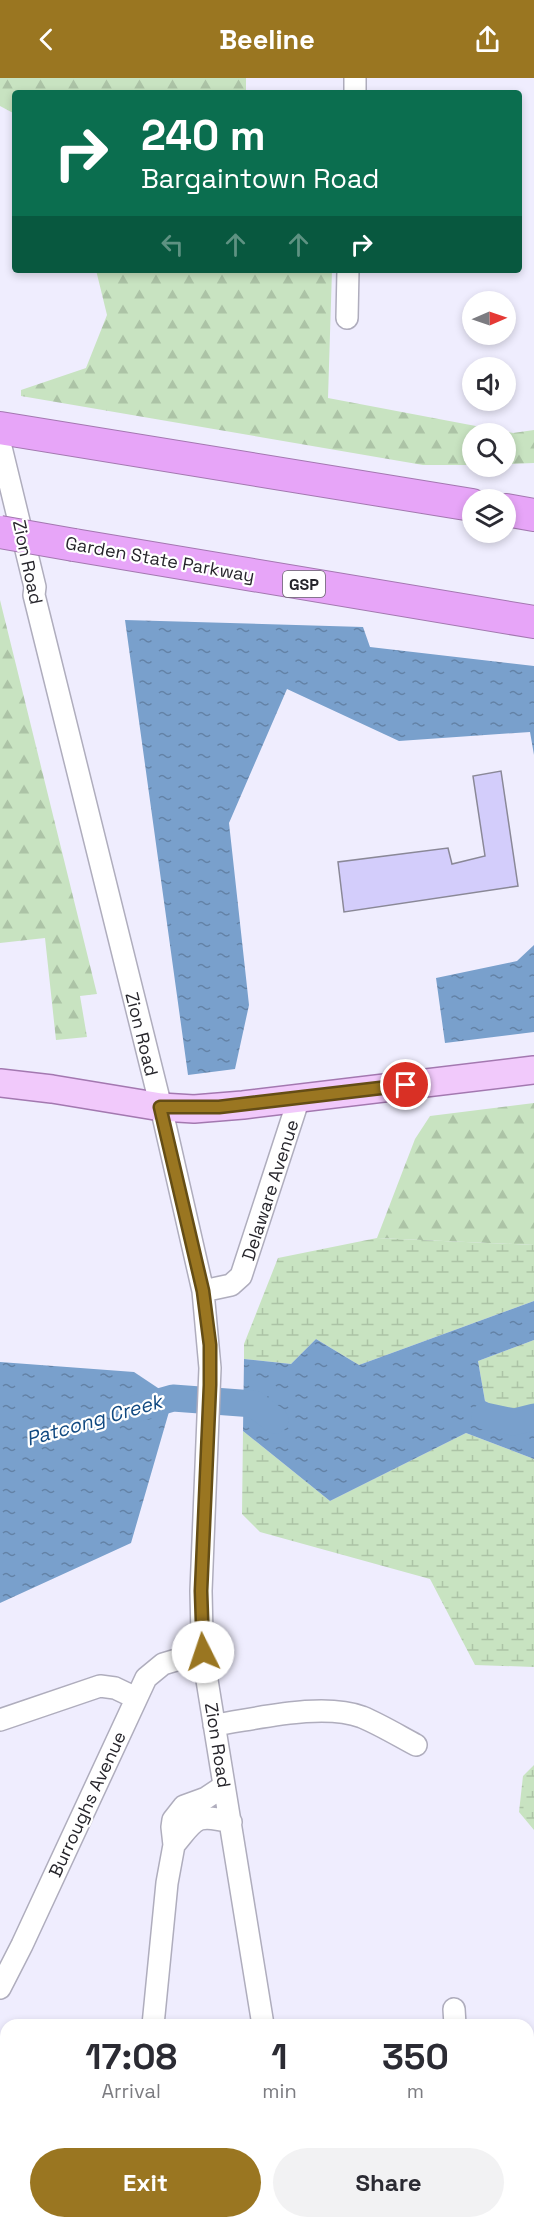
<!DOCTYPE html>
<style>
body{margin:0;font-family:"Space Grotesk",sans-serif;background:#f2f2f3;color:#2b2b33;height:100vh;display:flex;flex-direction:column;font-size:22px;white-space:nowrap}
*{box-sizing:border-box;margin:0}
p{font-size:20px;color:#7c7c81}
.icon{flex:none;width:33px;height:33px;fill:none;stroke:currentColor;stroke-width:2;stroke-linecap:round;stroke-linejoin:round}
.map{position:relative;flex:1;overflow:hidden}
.drawer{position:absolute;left:0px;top:1941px;width:534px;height:210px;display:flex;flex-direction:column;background:#fff;border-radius:18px 18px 0 0;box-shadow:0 3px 9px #0003}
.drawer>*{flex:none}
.hud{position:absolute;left:12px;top:12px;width:510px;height:183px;border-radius:6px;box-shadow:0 3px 9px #0003;background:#0b6e4f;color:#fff;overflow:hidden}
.needle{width:39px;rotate:88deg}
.tools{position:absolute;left:462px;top:213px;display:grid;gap:12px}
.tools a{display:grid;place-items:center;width:54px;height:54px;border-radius:50%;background:#fff;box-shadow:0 3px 9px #0003;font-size:30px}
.pin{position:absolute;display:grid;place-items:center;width:51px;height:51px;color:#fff;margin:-26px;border:3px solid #fff;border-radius:50%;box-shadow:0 2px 6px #0007}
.me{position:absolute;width:66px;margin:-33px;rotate:356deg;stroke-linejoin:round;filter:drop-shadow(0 0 4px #0008)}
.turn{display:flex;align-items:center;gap:21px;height:126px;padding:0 30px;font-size:27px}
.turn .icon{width:78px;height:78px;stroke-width:2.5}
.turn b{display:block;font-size:42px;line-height:51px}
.lanes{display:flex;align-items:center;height:57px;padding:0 30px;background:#0003;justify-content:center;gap:30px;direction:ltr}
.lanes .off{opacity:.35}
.eta{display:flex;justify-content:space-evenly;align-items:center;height:102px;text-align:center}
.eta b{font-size:36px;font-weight:800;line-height:42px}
.button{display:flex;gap:12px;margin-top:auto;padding:12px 30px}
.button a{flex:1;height:69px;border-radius:36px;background:#9a7621;color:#fff;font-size:24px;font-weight:800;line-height:69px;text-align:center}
.button a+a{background:#f2f2f3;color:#2b2b33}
header{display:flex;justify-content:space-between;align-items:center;height:78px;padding:0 30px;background:#9a7621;color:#fff;font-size:27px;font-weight:800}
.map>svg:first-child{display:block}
.forest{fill:url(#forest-firs)}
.wetland{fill:url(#wetland-marsh)}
.water{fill:url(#water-ripples)}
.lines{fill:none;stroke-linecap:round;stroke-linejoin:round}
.river{stroke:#79a0cc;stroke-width:27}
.building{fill:#d3cdfb;stroke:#8a8897;stroke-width:1.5}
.minor-casing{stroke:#afadbd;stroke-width:24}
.major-casing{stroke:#a378b0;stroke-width:30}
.highway-casing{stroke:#a378b0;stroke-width:34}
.minor{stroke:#fff;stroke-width:21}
.major{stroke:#f1c9fb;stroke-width:27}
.highway{stroke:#e7a5f8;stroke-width:32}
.highway-bridge-casing{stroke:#a378b0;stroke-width:34;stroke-linecap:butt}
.highway-bridge{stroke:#e7a5f8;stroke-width:32}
.route-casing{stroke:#644d15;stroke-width:15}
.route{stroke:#9a7621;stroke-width:10}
.labels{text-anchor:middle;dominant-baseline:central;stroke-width:4.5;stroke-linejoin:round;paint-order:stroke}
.shield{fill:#fff;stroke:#67666b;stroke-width:1.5}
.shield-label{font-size:16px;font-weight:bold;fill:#26252b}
.street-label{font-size:18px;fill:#26252b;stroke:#fff}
.water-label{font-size:20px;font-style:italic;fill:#114981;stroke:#fff}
</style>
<header><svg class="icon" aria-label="back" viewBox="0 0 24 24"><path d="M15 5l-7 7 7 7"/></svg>Beeline<svg class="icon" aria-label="share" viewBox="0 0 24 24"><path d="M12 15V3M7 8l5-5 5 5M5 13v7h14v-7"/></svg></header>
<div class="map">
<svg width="534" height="2151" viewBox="0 0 534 2151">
<defs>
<pattern id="forest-firs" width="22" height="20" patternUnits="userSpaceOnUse" patternTransform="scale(1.5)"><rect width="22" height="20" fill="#c8e3c1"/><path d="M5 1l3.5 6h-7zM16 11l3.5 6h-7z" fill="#acc3a6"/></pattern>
<pattern id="wetland-marsh" width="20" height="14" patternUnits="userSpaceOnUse" patternTransform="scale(1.5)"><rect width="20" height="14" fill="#c8e3c1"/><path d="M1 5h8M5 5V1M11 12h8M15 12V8" fill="none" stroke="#acc3a6"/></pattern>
<pattern id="water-ripples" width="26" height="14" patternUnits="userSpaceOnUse" patternTransform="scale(1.5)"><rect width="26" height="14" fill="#79a0cc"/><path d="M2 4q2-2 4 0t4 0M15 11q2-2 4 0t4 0" fill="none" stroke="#6382a6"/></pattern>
</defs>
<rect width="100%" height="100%" fill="#efedfe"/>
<!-- forest -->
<path class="forest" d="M0,0H246V15H15V36L0,28Z
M96,192H332L328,320L513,355L534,352V385L506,386V356H472V387H423L21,318V312L86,290L107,237Z
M0,522L97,916L80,918L87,959L56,962L45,860L0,865Z
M534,1025V1167L377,1160L415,1061L430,1038Z"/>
<!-- wetland -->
<path class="wetland" d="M377,1160L534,1167V1223L359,1287L316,1261L291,1286L244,1281V1266L278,1180Z
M534,1262V1350L485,1323L478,1283Z
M243,1353L330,1423L466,1355L534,1381V1589L475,1587L430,1501L260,1454L242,1436Z
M534,1687V1752L519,1734L523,1698Z"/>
<!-- water -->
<path class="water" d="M125,542L363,549L370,569L534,588V677L530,654L399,663L287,611L229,745L249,927L235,991L188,997Z
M534,867V954L445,965L436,900L517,883Z
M534,1223V1262L478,1283L485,1323L534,1350V1381L466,1355L330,1423L243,1353L244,1281L291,1286L316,1261L359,1287Z
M0,1284L134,1294L173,1320L131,1465L0,1525Z"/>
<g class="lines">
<!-- river -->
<path class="river" d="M138,1330L173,1320L254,1326L275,1342
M485,1338L514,1344L534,1339"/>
</g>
<!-- building -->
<path class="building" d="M501,693L518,808L344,834L338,784L448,770L452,786L485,778L473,698Z"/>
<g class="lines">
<defs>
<path id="minor" d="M355,15V0
M347,240L348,192
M0,365L35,509L34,517L161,1029L203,1213L210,1290L201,1513L202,1558L206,1596L263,1947
M203,1213L231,1207L241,1198L299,1020
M0,1642L100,1608L115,1610L136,1620
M214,1647C257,1641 322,1624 362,1639C381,1647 399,1658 416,1667
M174,1767C196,1741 194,1735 231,1744
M0,1910L22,1867L146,1600L163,1586L203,1574
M454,1931L455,1947
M153,1947L167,1805L174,1767L172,1749L173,1742L184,1728L206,1720L224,1708
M295,2145L296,2151
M474,2145L475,2151
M132,2151V2145"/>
<path id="major" d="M0,1005L52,1011L161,1029L194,1031L243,1027L534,992"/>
<path id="highway" d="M0,350L472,427
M506,432L534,437
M74,467L534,544"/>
</defs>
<!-- minor casing -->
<use href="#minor" class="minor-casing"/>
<!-- major casing -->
<use href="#major" class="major-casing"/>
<!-- highway casing -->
<use href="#highway" class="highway-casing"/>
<!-- minor -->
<use href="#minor" class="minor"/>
<!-- major -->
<use href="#major" class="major"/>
<!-- highway -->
<use href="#highway" class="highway"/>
<defs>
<path id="highway-bridge" d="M0,454L74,467"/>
</defs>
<!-- highway-bridge casing -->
<use href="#highway-bridge" class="highway-bridge-casing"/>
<!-- highway-bridge -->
<use href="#highway-bridge" class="highway-bridge"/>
</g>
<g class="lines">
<defs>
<path id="route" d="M203,1574L201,1513L210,1307V1267L203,1213L160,1029H219L406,1007"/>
</defs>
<!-- route casing -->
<use href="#route" class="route-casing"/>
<!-- route -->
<use href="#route" class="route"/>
</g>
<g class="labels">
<!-- shield labels -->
<rect class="shield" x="283" y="493" width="42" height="26" rx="4.5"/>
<g class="shield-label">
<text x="304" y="506">GSP</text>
</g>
<!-- street labels -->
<g class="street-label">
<text transform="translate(160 481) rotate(10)">Garden State Parkway</text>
<text transform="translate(28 484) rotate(78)">Zion Road</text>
<text transform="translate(142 956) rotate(76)">Zion Road</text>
<text transform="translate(270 1112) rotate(-72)">Delaware Avenue</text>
<text transform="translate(218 1667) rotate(81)">Zion Road</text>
<text transform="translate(87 1726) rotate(-65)">Burroughs Avenue</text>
</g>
<!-- water labels -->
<g class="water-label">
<text transform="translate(94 1342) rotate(-16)">Patcong Creek</text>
</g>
</g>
</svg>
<div class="tools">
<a><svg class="needle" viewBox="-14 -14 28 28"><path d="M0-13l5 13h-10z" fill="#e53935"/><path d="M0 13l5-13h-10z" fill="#7c7c81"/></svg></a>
<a><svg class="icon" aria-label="sound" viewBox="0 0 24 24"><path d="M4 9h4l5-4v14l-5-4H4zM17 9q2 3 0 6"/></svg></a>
<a><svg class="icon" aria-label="search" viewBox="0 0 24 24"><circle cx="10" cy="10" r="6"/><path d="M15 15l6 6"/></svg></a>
<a><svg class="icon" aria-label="layers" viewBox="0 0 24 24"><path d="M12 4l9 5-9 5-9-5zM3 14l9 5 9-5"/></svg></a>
</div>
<div class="pin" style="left:406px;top:1007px;background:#d93025"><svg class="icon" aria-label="arrive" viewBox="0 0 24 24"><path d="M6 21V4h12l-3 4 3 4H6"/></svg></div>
<svg class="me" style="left:203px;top:1574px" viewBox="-20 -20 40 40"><circle r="19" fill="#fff"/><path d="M0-13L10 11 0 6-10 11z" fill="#9a7621"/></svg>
<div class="hud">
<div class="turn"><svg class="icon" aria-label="right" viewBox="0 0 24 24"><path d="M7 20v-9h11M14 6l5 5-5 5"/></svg><div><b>240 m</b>Bargaintown Road</div></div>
<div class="lanes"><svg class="icon off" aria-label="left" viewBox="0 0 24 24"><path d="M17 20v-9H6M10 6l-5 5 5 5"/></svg><svg class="icon off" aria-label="ahead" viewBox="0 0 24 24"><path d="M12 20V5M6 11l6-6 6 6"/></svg><svg class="icon off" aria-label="ahead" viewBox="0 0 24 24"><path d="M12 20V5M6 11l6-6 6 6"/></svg><svg class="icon" aria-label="right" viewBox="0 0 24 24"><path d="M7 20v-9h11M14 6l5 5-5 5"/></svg></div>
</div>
<section class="drawer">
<div class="eta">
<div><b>17:08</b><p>Arrival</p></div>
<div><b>1</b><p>min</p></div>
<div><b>350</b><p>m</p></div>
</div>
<div class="button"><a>Exit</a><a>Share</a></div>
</section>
</div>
